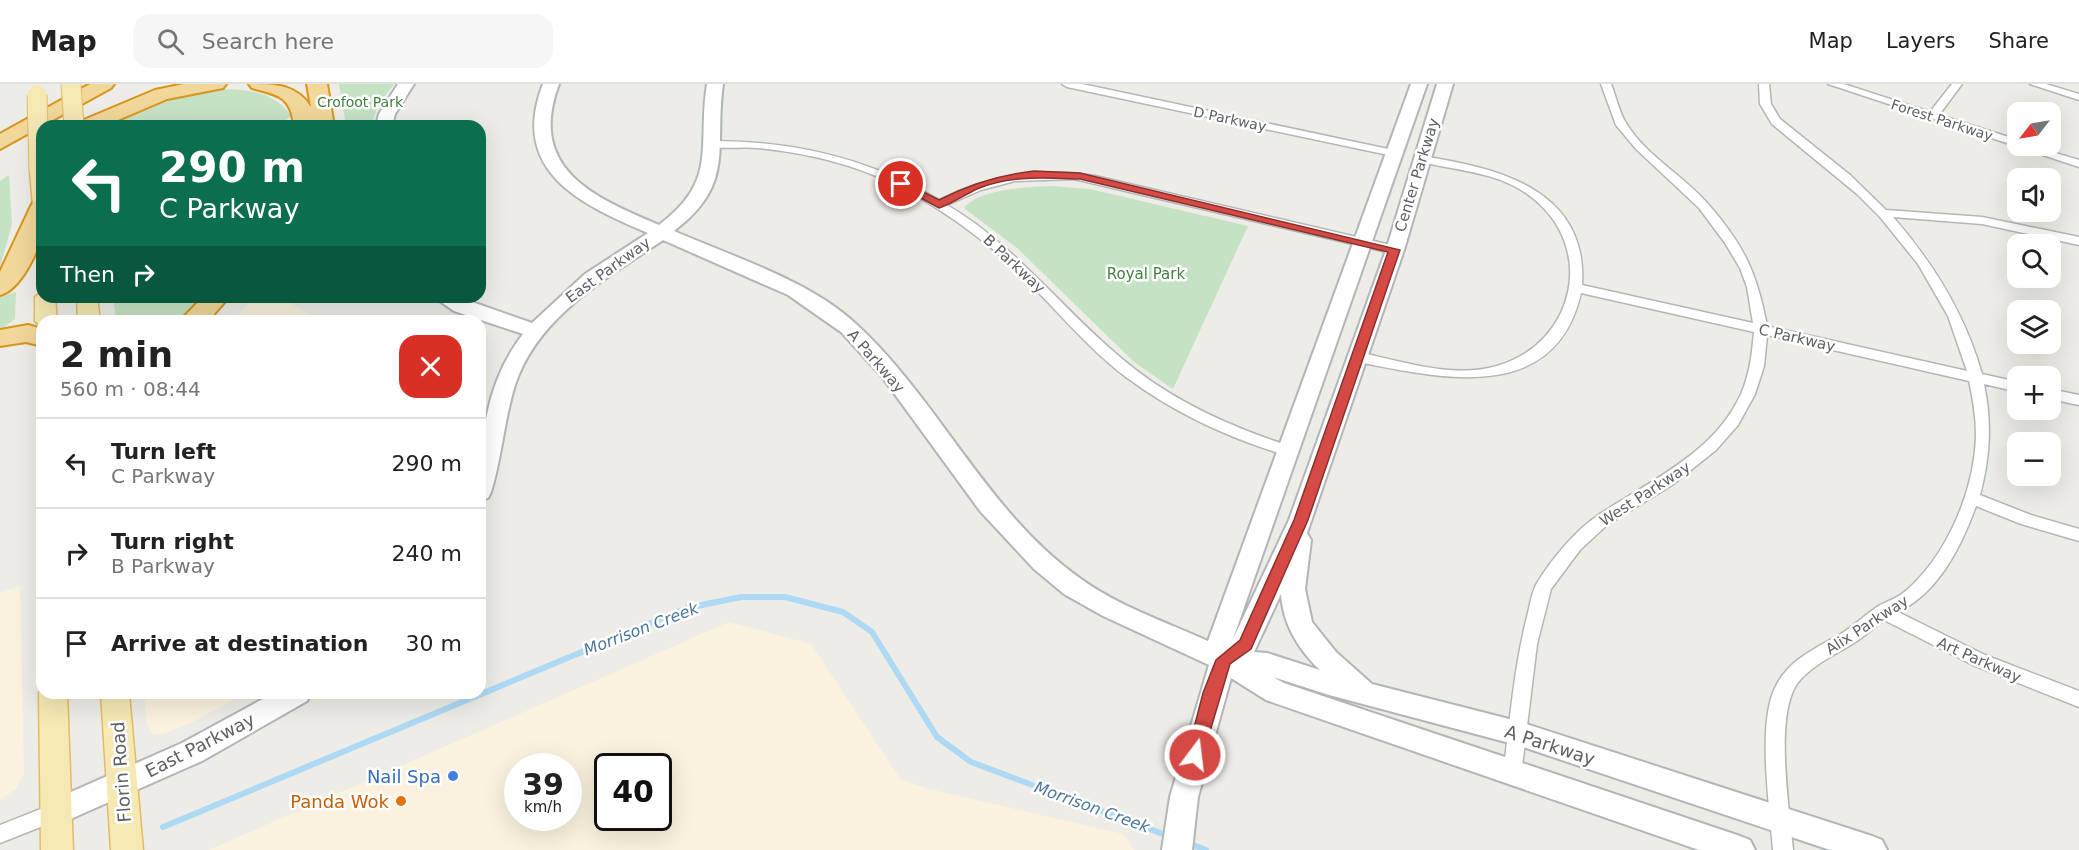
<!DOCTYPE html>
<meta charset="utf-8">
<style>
body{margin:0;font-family:"DejaVu Sans",sans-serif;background:#f6f6f6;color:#222;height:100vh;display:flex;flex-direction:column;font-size:22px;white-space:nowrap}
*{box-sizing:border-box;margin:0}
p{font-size:20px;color:#767676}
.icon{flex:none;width:33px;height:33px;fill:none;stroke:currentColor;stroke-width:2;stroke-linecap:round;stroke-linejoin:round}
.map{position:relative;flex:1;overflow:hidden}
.drawer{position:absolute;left:36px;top:231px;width:450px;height:384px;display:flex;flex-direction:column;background:#fff;border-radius:18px;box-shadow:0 6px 24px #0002}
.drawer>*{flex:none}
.top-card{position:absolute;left:36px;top:36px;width:450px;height:183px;border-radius:18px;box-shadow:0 6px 24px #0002;background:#0b6e4f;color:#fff;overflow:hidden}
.needle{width:39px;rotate:239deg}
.controls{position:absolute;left:2007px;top:18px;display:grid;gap:12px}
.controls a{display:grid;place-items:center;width:54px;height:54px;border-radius:12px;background:#fff;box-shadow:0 6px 24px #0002;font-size:30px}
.speed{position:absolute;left:504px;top:669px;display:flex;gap:12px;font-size:30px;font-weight:700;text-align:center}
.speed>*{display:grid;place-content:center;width:78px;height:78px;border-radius:50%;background:#fff;box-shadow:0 6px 24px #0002;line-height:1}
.speed small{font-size:15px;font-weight:400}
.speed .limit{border:3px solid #111;border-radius:9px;background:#fff;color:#111}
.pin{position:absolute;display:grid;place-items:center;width:51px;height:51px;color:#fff;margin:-26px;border:3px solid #fff;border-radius:50%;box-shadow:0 2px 6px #0007}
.me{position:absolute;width:66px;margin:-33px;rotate:15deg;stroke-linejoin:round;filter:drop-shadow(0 0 4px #0008)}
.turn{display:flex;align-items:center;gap:21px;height:126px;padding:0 24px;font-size:27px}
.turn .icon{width:78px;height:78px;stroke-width:2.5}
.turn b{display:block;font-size:42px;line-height:51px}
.then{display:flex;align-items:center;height:57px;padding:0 24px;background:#0003;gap:12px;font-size:22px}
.round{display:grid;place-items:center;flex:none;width:63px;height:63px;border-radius:18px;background:#f6f6f6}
.headline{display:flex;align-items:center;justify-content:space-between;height:102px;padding:0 24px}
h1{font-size:36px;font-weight:700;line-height:45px}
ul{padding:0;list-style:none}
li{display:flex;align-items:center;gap:18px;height:90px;padding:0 24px;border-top:2px solid #e0e0e0}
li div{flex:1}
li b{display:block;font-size:22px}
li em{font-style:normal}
header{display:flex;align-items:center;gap:36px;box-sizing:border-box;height:84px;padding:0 30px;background:#fff;border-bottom:2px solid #e0e0e0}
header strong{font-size:28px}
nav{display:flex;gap:33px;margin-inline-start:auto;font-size:21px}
.search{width:420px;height:54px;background:#f6f6f6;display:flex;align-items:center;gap:15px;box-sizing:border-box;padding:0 21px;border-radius:18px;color:#767676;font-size:22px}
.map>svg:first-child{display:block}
.commercial{fill:#faf2de;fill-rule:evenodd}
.green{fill:#c6e2c5}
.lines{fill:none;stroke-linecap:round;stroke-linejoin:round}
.stream{stroke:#aed9f5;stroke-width:6}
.street-casing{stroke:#b3b6b9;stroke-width:3}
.secondary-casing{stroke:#b2b5b9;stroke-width:4}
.primary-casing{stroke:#e1bb6b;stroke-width:3}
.highway-casing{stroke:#d9951b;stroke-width:4}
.street{fill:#fff;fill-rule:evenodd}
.secondary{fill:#fff;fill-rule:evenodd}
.primary{fill:#f6e8b3;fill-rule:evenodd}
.highway{fill:#f1d79a;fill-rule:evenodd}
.primary-bridge-casing{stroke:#e1bb6b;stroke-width:21;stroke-linecap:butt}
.primary-bridge{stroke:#f6e8b3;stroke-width:19}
.route{fill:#d54a44;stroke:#8a302c;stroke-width:1.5}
.shop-dot{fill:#3f7fe0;stroke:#fff;stroke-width:2}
.food-dot{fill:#e8710a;stroke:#fff;stroke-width:2}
.labels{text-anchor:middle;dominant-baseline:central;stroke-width:5;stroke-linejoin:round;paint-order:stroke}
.far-park-label{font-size:14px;fill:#408140;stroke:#fff}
.far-street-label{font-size:14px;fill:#5d6164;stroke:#fff}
.street-label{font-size:15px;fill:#5d6164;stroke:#fff}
.park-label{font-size:15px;fill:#408140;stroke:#fff}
.water-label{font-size:16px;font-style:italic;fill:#4a769d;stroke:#fff}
.near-street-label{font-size:18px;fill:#5d6164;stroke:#fff}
.near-shop-label{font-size:18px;fill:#366cbe;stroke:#fff;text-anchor:end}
.near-food-label{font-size:18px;fill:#c56008;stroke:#fff;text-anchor:end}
</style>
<header>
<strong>Map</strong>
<div class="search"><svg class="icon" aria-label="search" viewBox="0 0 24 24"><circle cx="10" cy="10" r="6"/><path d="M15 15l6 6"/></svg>Search here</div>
<nav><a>Map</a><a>Layers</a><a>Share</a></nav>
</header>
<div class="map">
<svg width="2079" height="766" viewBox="0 0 2079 766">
<rect width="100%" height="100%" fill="#eeece6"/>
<!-- commercial -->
<path class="commercial" d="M255,213H281L319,237H232Z
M20,502L24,689L16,705L0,716V509Z
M729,538L811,560L901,696L929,705L1123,750L1134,766H209ZM518,682H568V734H518ZM658,682V734H608V682Z
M144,609H245L195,637L163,650H153L147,640Z"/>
<!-- green -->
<path class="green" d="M339,0H394L378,21L371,42H346Z
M224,5C250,6 275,8 291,32L284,37V42H102C140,20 181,10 224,5Z
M9,91L12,140L0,183V97Z
M1051,102L1090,105L1248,142L1173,305L1134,278L1017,164L964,124C979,105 1028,103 1051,102Z
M16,208L15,235L0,246V213Z
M113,213H206L183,237H116Z"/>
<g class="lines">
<!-- stream -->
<path class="stream" d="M163,743L687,524L741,513H785L843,528L872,548L937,653L971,678L1171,753
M1188,759L1206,766"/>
<defs>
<path id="street" d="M1062,0H1082L1393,66L1399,69L1393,72L1067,3Z
M1601,0H1611C1616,12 1619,28 1626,39C1646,72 1683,91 1708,120C1744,161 1757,189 1767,242L1967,287L1948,232L1918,180L1880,133L1857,110L1772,40L1760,20L1759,0H1769L1771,20L1780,35L1850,91L1886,126L1982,133L2079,153V161L1982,140L1893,133C1934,180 1965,230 1982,290L2018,298V308L1984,300C1992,339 1990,373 1980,411L2031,431L2079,445V457L2021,440L1976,422C1961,463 1939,508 1898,528L1985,571L2079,607V623L1973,581L1884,536C1874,544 1865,552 1854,559C1836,570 1816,579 1801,595C1772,624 1790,726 1793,766H1773C1770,724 1757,641 1775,604C1788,575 1819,563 1844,548C1856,540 1865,531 1877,523C1887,517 1899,514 1908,505C1948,469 1975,405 1976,351C1976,333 1973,315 1969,297L1767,251L1764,282L1755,310L1738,341L1716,366L1672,401L1607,441L1580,466L1551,505L1537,560L1521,691L1519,697L1512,700L1505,697L1503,691C1510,637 1514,582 1528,529C1530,520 1532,508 1537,499C1552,475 1574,448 1597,432C1649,397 1714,370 1741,310C1750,290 1752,269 1754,248L1581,209C1555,322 1440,294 1358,278L1351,273L1358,268C1401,277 1453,295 1497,282C1576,259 1597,162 1530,112C1497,87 1456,87 1418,77V73L1422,72C1498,84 1588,105 1582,201L1753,239L1747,203L1740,184L1725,159L1699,124L1636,65L1616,41Z
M1828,0H1844L1930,28L1952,0H1962L1939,31L2018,56V62H2032L2079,76V83Z
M2030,0H2046L2079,10V16Z
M712,57C793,57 868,74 939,116C989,91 1039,83 1095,92L1395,162L1401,166L1395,170L1074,95L1015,97L981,106L947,121C1015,161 1061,224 1121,274C1170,316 1232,344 1293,363L1295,367L1288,372C1231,355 1174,329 1126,293C1085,262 1053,221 1015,185C984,156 950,131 913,110C866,83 812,69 758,64C742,62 724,66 708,62V58Z
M2050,305L2079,311V321L2050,315Z
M56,719L63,722L66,728L63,734L0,759V741Z"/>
<path id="secondary" d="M398,0H414L395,30L392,42H376L379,30Z
M543,0H559C527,85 593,113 659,141C719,96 697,62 707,0H723C714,64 736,100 674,147C731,172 811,197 856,240C940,317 986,428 1081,495C1118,522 1166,538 1208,557L1411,0H1427L1233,555L1289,436L1386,166L1437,0H1453L1404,166L1307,449L1311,456L1305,505L1312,538L1336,568L1372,600L1517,637L1872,752L1882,756L1887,766H1830L1517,661L1329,611L1273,593L1284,599L1740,752L1750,756L1755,766H1699L1266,616L1231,594L1198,713L1192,766H1162L1170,713L1209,581L1103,532L1064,510L1034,485L980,427L883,294L841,248L788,211L663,156C607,194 538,232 515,301C504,336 502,373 491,408L488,414L480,417C480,357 485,299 523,250L454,227L434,213H458L532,239L585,190L648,149C580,120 509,87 543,0ZM1281,510C1283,540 1298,565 1320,586L1267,569L1254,568Z
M274,609H311L307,617L202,677L66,737L56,741L46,737L42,728L46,719L182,659Z"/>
<path id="primary" d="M39,82H42V129L33,123L30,87Z
M42,207V213H55L57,237H42V243L35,237V213Z
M77,213H97L100,237H78Z
M42,602V609H67L73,766H41L39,609Z
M101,609H129L143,766H111Z"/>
<path id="highway" d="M90,0H114L111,4L0,65V50Z
M184,0H226L223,4L167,15L104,42H76L79,38L155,6Z
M249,0C275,0 296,0 311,23L307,0H327L334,42H294C291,12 278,11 252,4Z
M42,115C42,126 44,139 42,149C38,169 20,206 0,211V188L31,122L34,117Z
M203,213H229L208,237H180Z
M28,241L42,245V262L26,258L0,262V246Z"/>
</defs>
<!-- street casing -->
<use href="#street" class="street-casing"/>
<!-- secondary casing -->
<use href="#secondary" class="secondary-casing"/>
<!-- primary casing -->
<use href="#primary" class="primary-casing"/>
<!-- highway casing -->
<use href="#highway" class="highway-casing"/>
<!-- street -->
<use href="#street" class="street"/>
<!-- secondary -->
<use href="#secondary" class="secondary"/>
<!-- primary -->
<use href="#primary" class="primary"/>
<!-- highway -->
<use href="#highway" class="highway"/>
<defs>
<path id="primary-bridge" d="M71,0L74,42
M37,11L39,87"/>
</defs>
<!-- primary-bridge casing -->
<use href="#primary-bridge" class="primary-bridge-casing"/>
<!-- primary-bridge -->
<use href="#primary-bridge" class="primary-bridge"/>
</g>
<!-- route -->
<path class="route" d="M1034,87L1080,89L1400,166L1308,436L1251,565L1230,580L1203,671L1201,677L1195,679L1189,677L1187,671L1203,609L1216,576L1240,556L1294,436L1388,168L1080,95C1045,94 1010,91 977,105C964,111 952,120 939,124L895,100L904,98L939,116C970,100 999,91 1034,87Z"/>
<!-- markers -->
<circle class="shop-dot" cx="453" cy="692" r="6"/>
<circle class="food-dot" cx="401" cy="717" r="6"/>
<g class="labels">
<!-- far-park labels -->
<g class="far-park-label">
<text x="360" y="18">Crofoot Park</text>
</g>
<!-- far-street labels -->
<g class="far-street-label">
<text transform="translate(1230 35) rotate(12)">D Parkway</text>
<text transform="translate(1942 36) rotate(18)">Forest Parkway</text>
</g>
<!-- street labels -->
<g class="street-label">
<text transform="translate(1417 91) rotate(-73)">Center Parkway</text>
<text transform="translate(1014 180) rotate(43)">B Parkway</text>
<text transform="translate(608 186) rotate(-36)">East Parkway</text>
<text transform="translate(1797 254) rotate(13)">C Parkway</text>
<text transform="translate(876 277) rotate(49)">A Parkway</text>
<text transform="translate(1645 410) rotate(-33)">West Parkway</text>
<text transform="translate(1867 541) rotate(-33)">Alix Parkway</text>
<text transform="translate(1979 576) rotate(24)">Art Parkway</text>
</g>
<!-- park labels -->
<g class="park-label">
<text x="1146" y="190">Royal Park</text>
</g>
<!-- water labels -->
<g class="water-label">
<text transform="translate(641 545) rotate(-21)">Morrison Creek</text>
<text transform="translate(1092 723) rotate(20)">Morrison Creek</text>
</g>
<!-- near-street labels -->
<g class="near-street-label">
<text transform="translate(200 661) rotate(-27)">East Parkway</text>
<text transform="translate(1550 661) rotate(18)">A Parkway</text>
<text transform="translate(121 688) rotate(-94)">Florin Road</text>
</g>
<!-- near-shop labels -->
<g class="near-shop-label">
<text x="441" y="692">Nail Spa</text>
</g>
<!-- near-food labels -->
<g class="near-food-label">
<text x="389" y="717">Panda Wok</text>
</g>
</g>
</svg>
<div class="controls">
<a><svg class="needle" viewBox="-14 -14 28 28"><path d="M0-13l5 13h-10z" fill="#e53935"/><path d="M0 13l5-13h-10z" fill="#767676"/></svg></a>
<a><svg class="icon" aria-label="sound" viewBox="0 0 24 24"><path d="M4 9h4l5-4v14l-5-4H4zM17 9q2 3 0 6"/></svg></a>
<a><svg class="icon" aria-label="search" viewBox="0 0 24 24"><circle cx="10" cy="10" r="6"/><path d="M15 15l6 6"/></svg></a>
<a><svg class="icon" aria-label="layers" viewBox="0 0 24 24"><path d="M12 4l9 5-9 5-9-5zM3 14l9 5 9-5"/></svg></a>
<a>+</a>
<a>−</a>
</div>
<div class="speed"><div>39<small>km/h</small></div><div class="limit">40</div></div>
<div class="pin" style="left:901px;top:100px;background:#d93025"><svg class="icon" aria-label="arrive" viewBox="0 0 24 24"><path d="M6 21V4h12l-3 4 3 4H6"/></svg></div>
<svg class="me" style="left:1195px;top:671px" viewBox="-20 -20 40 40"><circle r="17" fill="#d54a44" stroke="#fff" stroke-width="3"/><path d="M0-11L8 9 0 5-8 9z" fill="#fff"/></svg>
<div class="top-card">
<div class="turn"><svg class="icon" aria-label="left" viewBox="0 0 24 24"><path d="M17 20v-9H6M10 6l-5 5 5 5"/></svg><div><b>290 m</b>C Parkway</div></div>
<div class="then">Then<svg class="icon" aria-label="right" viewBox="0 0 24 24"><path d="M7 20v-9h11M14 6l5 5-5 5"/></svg></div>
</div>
<section class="drawer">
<div class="headline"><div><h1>2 min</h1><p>560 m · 08:44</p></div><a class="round" style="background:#d93025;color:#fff"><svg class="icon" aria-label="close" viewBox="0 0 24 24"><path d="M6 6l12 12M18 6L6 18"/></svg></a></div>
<ul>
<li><svg class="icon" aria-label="left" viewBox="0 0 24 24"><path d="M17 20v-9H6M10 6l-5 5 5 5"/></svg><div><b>Turn left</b><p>C Parkway</p></div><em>290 m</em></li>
<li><svg class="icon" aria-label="right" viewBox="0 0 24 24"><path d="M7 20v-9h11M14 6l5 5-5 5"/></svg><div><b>Turn right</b><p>B Parkway</p></div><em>240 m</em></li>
<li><svg class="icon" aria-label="arrive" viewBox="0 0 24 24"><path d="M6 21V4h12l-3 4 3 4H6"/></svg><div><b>Arrive at destination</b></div><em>30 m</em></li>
</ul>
</section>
</div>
